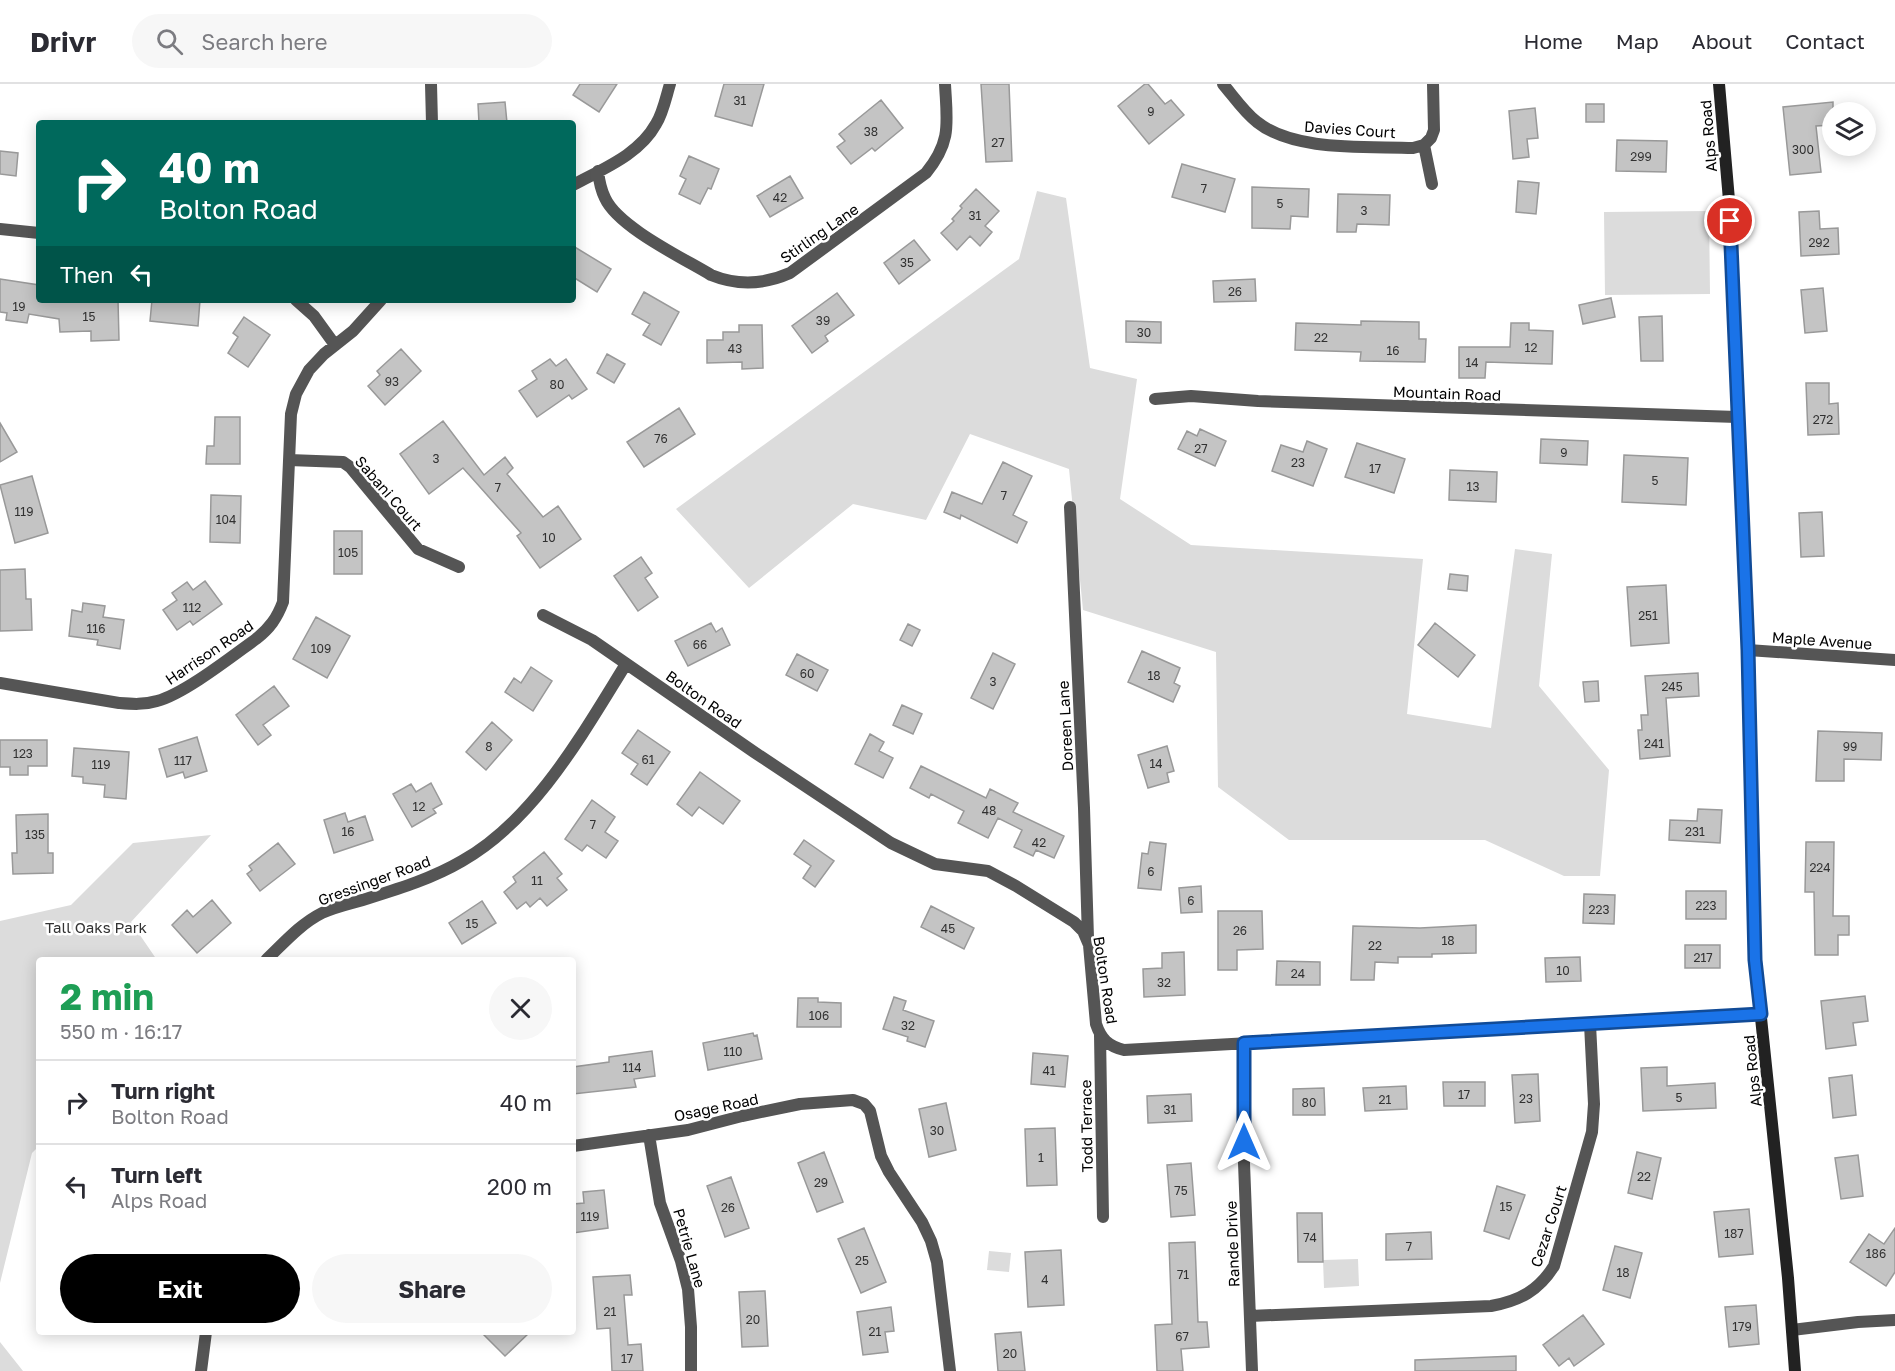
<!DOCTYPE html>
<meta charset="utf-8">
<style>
body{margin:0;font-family:"Golos Text",sans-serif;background:#f7f7f7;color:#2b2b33;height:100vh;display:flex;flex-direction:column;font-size:22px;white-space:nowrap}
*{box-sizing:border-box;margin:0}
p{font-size:20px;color:#7c7c81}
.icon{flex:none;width:33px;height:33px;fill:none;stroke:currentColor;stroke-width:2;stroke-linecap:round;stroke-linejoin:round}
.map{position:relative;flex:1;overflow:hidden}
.panel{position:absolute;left:36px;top:873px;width:540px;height:378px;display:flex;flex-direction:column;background:#fff;border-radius:6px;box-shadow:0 3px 15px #0003}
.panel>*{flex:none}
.top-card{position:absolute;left:36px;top:36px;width:540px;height:183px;border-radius:6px;box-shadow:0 3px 15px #0003;background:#00695c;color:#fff;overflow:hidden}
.fabs{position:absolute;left:1822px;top:18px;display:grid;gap:12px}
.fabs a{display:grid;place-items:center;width:54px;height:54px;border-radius:50%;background:#fff;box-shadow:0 3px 15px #0003;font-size:30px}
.pin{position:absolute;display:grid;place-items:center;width:51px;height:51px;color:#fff;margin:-26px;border:3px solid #fff;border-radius:50%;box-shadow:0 2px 6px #0007}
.me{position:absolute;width:66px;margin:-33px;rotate:0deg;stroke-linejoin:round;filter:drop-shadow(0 0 4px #0008)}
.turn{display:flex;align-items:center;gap:21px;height:126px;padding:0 24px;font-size:27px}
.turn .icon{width:78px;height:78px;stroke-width:2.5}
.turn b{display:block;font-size:42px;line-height:51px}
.then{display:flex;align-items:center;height:57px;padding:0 24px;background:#0003;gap:12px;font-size:22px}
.round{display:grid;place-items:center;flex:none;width:63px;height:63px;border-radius:32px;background:#f7f7f7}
.head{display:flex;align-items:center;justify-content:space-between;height:102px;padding:0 24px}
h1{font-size:36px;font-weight:700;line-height:45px;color:#1e9e55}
.cta{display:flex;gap:12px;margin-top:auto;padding:12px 24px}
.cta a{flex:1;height:69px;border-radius:36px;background:#000;color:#fff;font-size:24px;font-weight:700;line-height:69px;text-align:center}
.cta a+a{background:#f7f7f7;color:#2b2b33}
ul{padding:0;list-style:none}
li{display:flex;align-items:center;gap:18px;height:84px;padding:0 24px;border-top:2px solid #e1e1e2}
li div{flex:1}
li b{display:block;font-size:22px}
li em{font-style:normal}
header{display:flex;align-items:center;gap:36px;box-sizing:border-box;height:84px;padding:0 30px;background:#fff;border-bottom:2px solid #e1e1e2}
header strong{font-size:28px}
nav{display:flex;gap:33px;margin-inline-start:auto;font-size:21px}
.search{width:420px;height:54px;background:#f7f7f7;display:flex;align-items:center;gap:15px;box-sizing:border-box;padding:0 21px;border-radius:33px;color:#7c7c81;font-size:22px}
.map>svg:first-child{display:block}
.green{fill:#dcdcdc}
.building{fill:#c4c4c4;stroke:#999;stroke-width:1.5}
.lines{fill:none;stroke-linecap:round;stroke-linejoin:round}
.minor{stroke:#555;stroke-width:12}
.tertiary{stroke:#555;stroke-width:12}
.secondary{stroke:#222;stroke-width:12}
.route-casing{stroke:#114b97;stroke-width:15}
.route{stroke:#1a73e8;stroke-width:10}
.labels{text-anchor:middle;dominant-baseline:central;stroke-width:5;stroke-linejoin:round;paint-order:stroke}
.number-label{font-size:12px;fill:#313131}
.street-label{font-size:15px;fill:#000;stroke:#fff}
.park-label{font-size:15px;fill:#333;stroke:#fff}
</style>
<header>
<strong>Drivr</strong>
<div class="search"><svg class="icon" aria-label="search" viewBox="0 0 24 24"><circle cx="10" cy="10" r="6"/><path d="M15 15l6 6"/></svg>Search here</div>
<nav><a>Home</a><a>Map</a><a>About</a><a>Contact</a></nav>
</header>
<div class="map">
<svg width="1895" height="1287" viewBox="0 0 1895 1287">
<rect width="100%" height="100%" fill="#fff"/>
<!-- green -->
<path class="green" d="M1037,107L1066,114L1090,284L1137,295L1120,415L1191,461L1423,475L1407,630L1491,644L1515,465L1552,470L1539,602L1609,686L1600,792H1564L1485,756H1289L1218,703L1216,568L1083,526L1069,385L970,350L926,436L853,420L749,504L676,425L1019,175Z
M1709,127L1710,210L1605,211L1604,128Z
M211,751L131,838L157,876H39V1062L32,1069L0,1199V837L71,821L133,759Z
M989,1167L1011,1169L1009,1188L987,1186Z
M1358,1175L1359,1202L1324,1204L1323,1176Z
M0,1258L23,1287H0Z"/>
<!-- building -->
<path class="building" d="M580,0H617L599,28L573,11Z
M724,0H764L752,42L715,32Z
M981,0H1009L1012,77L986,78Z
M1145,0H1148L1165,20L1171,16L1184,31L1149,60L1118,22Z
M881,16L903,44L875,67L872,64L851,80L837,63L845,57L839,50Z
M505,18L507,39H479L478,20Z
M1833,18V41L1816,42L1821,88L1790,91L1783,23Z
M1586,20H1604V38H1586Z
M1535,24L1538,54L1527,55L1529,73L1513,75L1509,27Z
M1617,56L1667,57L1666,88L1616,87Z
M0,67L18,69L16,92L0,90Z
M689,72L719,85L711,105L708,104L700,120L679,110L686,95L680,92Z
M1182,80L1235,95L1225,128L1172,113Z
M790,92L803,114L770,133L757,112Z
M1518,97L1539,99L1536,130L1516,128Z
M1252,103L1309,105L1308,133L1291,132L1290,145L1252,144Z
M976,105L999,127L985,142L992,148L980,162L970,152L957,166L941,149L954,137L952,135L962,124L960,122Z
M1338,110L1390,111L1389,141L1357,140L1356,148H1337Z
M1819,127L1820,145L1838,144L1839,170L1801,172L1799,128Z
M914,156L930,176L899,200L884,179Z
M573,162L611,185L597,208L573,193Z
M0,195L39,201V216H118L119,256L91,257V247L60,248L59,235L29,230L27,239L6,236L7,229L0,228Z
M1255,195L1256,217L1214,218L1213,197Z
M1823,204L1827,247L1805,249L1801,206Z
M644,208L679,228L661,261L643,251L650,240L632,230Z
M837,209L854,231L825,252L828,257L812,269L792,242Z
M1611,214L1615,233L1583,240L1579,221Z
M152,216H200L198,242L150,237Z
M1662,232L1663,277H1641L1639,233Z
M244,233L270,251L248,283L228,269L238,253L233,249Z
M1126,237L1161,238V259L1126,258Z
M1361,237L1419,238V255H1426L1425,278L1360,277L1361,268L1295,266L1296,239L1361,241Z
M1511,239H1529V246L1553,247L1552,280L1486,278L1485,294H1459V263H1510Z
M739,241H762L763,284L742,285V278L707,279V256H723V248H739Z
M401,265L421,287L385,321L368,302L380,291L377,287Z
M607,270L625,280L614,299L597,289Z
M550,275L556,282L566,275L587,305L572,315L569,311L537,333L519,307L537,295L532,287Z
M1806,299H1829V320L1838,319L1839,350L1808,351Z
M679,324L695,350L644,383L627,358Z
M215,333H240V380H206L207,362H214Z
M443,337L484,391L505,373L513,384L507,390L543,433L558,422L581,455L540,484L517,452L521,449L463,384L429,410L400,370Z
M0,339L17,368L0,378Z
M1200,345L1226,357L1215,382L1178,365L1187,347L1197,352Z
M1541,355L1588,357L1587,381L1540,379Z
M1307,357L1327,365L1313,402L1272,387L1281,361L1303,368Z
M1357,359L1405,375L1394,409L1345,393Z
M1624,371L1688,374L1686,421L1622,418Z
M1003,378L1032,392L1013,431L1027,438L1017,459L961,431L960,435L944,428L952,408L982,420Z
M1450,386L1497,388L1496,418L1449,416Z
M32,392L48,449L15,459L0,401Z
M211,411L241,412L240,459L210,458Z
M1822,428L1824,472L1801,473L1799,429Z
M334,447H362V490H334Z
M641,473L652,489L645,494L658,513L638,527L614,492Z
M25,485L26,515H31L32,546L0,547V486Z
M1450,490L1468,492L1467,507L1448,505Z
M205,497L222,520L193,541L190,537L177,546L163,526L177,516L172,509L187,498L193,506Z
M1666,501L1669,559L1631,562L1627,503Z
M83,519L105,522L103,533L124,536L120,565L97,561L98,556L69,552L72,526L82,528Z
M316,533L350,552L327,594L293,575Z
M711,539L716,548L722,544L730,561L688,582L675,557Z
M1435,539L1475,571L1458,593L1418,561Z
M908,540L920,546L912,562L900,556Z
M1142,567L1180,584L1174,599L1180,602L1173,618L1128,598Z
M993,569L1015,580L993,625L971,614Z
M797,570L828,586L817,607L786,591Z
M531,583L552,597L533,627L505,608L514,594L521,599Z
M1698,589L1699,612L1666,614L1670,672L1640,675L1638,646H1642L1641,631H1648L1645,592Z
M1598,597L1599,617L1585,618L1583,598Z
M274,602L289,622L263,641L271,651L258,661L236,631Z
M902,621L922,630L913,650L893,641Z
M492,638L512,656L486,686L466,668Z
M638,646L670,668L647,701L631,690L638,680L622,669Z
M1818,647L1882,649L1881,676L1844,675V697H1816Z
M870,650L884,658L879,667L893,674L883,694L855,680Z
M197,653L207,687L185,694L183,688L167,693L159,665Z
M0,656H47V682H28V691H10V683H0Z
M1167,662L1174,687L1167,689L1169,698L1148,704L1138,671Z
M74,664L129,668L126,715L104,713L105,701L83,699V693L72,692Z
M921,682L986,714L990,705L1018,719L1013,728L1064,752L1054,774L1036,766L1033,772L1014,763L1022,746L998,734L988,754L958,739L964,727L931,710L929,714L910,704Z
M700,688L740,717L723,740L699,723L692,732L677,720Z
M431,699L442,720L433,725L436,729L412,743L393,710L411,700L416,708Z
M592,716L615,733L605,748L618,757L606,774L587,761L582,767L565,755Z
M1698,725L1722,726L1720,759L1669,756L1670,736L1697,737Z
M345,729L348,738L365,732L373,756L334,769L324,736Z
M48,730V769H53V789L13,790L12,769H17L16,731Z
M804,756L834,777L815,803L803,794L811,782L794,770Z
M1150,758L1166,760L1161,806L1138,804L1142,769L1148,770Z
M1806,758H1834L1833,832H1849V851H1838V871H1815L1814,808H1805Z
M278,759L295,780L260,807L247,790L252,786L249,782Z
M544,768L562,790L557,794L567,806L547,822L540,814L530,823L526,818L517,825L504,808L516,798L513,793Z
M1201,802L1202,828L1181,829L1179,804Z
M1686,807H1726V835H1686Z
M1584,810L1615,811L1614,840L1583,839Z
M212,816L231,839L197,869L172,841L187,826L193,833Z
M482,817L496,839L462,860L449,839Z
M931,822L974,844L964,865L921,843Z
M1218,827H1262L1263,865L1237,866V886H1218Z
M1476,841V869L1432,870V873H1398V879L1375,878L1374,896H1351L1353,842L1420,844Z
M1685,861H1720V884H1685Z
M1184,868L1185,911L1144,913L1143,885L1162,884V869Z
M1580,873L1581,897L1546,898L1545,874Z
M1277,877L1320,878V901H1276Z
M1865,912L1868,937L1853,939L1856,961L1826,965L1821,917Z
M894,913L906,917L903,926L934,937L925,963L907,957L908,953L883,945Z
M798,914H818V918L841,919V943H797Z
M753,949L754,952L757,951L762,975L708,986L703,959Z
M652,967L655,992L634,995L636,1003L573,1010V983L609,978V973Z
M1033,969L1068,972L1065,1003L1031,1000Z
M1667,983V1002L1715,999L1716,1024L1643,1027L1641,984Z
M1538,990L1540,1037L1515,1039L1512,991Z
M1852,991L1856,1031L1833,1034L1829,994Z
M1443,998H1485V1022H1444Z
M1406,1002L1407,1025L1365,1027L1363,1004Z
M1324,1004L1325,1031H1293V1005Z
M1191,1010L1192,1037L1148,1039L1147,1012Z
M946,1019L956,1066L929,1073L919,1025Z
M1055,1044L1057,1101L1027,1102L1025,1045Z
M824,1068L843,1118L817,1128L798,1079Z
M1637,1068L1661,1074L1652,1115L1628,1109Z
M1858,1071L1863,1112L1841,1115L1835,1074Z
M1191,1079L1195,1131L1171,1133L1167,1081Z
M731,1093L749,1144L725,1153L707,1102Z
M1497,1102L1525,1111L1509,1155L1484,1147Z
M604,1106L608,1144L573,1149V1120L584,1119L583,1108Z
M1749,1125L1753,1170L1719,1173L1714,1128Z
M1297,1129H1322L1323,1178H1298Z
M864,1144L886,1198L861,1209L838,1155Z
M1895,1144V1188L1886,1202L1850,1178L1869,1150L1884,1160Z
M1431,1148L1432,1175L1386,1176V1150Z
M1195,1158L1198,1238H1207L1209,1263L1181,1265L1183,1287H1157L1155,1241L1172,1240L1169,1159Z
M1615,1162L1642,1169L1630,1214L1603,1206Z
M1061,1166L1064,1221L1028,1223L1025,1168Z
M630,1191L632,1211H624L628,1261L641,1260L643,1287H612L610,1244L597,1245L593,1193Z
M765,1207L768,1262L742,1263L739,1208Z
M1756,1221L1759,1260L1729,1263L1725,1223Z
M891,1223L894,1247L885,1248L888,1268L863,1271L857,1228Z
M1583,1231L1604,1260L1574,1282L1569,1274L1559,1282L1543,1261Z
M481,1248H530L505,1272Z
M1021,1248L1025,1287H998L995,1250Z
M1516,1272V1287H1415V1276Z"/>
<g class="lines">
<!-- minor -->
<path class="minor" d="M431,0L432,39
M1223,0C1234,13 1244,28 1257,38C1294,68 1367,62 1413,64L1424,61
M598,87C599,96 601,106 605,114C618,143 683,174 711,191C738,202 763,201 790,189L926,89C952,57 947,39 945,0
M1432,100L1424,61L1431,54L1434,46L1433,0
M573,101C602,85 639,71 656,40C663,29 666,13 670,0
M0,145L39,149
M296,216L314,232L335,261
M1155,315L1191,312L1258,317L1737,333
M289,376L343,378L350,383L418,465L459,483
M1070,423L1084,724L1088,854
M543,531L592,556L754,668L891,759L935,780L988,787L1016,802L1074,838L1083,847L1089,861L1096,940C1101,955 1108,962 1124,966L1761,930
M0,599L119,619C132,620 144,621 157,617C184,610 231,573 256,555C270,544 277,534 283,518L291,330L296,310L309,286L324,270L353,247L381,216
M266,876C283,860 300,840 322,829C336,822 354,819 369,814C401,804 433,794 462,777C535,736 583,649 626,580
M1100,951L1103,1133
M1244,959V1079L1252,1287
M649,1051L660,1119L681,1177L688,1205L691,1243V1287
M573,1062L688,1046L742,1032L800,1020L853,1016L864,1020L870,1027L881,1072L889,1088L922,1138L931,1157L937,1178L950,1287
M1250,1232L1491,1222C1520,1217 1539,1206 1554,1182L1592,1048L1594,1020L1590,940
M1792,1246L1858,1238L1895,1236
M201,1287L206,1248"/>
<!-- tertiary -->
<path class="tertiary" d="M1748,566L1895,576"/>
<!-- secondary -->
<path class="secondary" d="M1719,0L1729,116L1748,566L1755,876L1788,1194L1795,1287"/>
</g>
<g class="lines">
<defs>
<path id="route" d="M1244,1058V959L1761,930L1755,876L1748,566L1730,137"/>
</defs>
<!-- route casing -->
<use href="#route" class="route-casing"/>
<!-- route -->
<use href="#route" class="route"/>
</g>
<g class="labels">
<!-- number labels -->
<g class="number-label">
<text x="740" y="16">31</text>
<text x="1151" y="27">9</text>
<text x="871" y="47">38</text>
<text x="998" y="58">27</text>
<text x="1803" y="65">300</text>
<text x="1641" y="72">299</text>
<text x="1204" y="104">7</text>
<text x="780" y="113">42</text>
<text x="1280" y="119">5</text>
<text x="1364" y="126">3</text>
<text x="975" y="131">31</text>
<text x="1819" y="158">292</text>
<text x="907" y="178">35</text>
<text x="1235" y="207">26</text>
<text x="19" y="222">19</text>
<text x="89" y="232">15</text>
<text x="823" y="236">39</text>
<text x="1144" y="248">30</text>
<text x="1321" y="253">22</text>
<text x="1531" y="263">12</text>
<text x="735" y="264">43</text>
<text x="1393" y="266">16</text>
<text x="1472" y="278">14</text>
<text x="392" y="297">93</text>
<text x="557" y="300">80</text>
<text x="1823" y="335">272</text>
<text x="661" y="354">76</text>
<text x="1201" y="364">27</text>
<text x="1564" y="368">9</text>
<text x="436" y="374">3</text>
<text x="1298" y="378">23</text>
<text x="1375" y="384">17</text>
<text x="1655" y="396">5</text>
<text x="1473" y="402">13</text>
<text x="498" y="403">7</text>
<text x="1004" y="411">7</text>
<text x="24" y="427">119</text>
<text x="226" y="435">104</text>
<text x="549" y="453">10</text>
<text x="348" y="468">105</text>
<text x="192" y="523">112</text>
<text x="1648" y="531">251</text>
<text x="96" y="544">116</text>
<text x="700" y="560">66</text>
<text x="321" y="564">109</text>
<text x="807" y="589">60</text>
<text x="1154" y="591">18</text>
<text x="993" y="597">3</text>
<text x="1672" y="602">245</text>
<text x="1654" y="659">241</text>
<text x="489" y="662">8</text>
<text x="1850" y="662">99</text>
<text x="23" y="669">123</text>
<text x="648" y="675">61</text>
<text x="183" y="676">117</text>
<text x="1156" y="679">14</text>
<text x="101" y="680">119</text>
<text x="419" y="722">12</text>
<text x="989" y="726">48</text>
<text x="593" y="740">7</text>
<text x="348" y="747">16</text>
<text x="1695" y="747">231</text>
<text x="35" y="750">135</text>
<text x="1039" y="758">42</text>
<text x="1820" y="783">224</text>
<text x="1151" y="787">6</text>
<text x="537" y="796">11</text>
<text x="1191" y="816">6</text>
<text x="1706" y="821">223</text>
<text x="1599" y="825">223</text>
<text x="472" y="839">15</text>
<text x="948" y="844">45</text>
<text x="1240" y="846">26</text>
<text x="1448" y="856">18</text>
<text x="1375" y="861">22</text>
<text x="1703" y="873">217</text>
<text x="1563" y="886">10</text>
<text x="1298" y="889">24</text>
<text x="1164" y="898">32</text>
<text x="819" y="931">106</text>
<text x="908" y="941">32</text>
<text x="733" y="967">110</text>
<text x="632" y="983">114</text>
<text x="1049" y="986">41</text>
<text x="1464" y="1010">17</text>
<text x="1679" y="1013">5</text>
<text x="1526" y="1014">23</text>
<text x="1385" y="1015">21</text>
<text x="1309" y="1018">80</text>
<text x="1170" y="1025">31</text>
<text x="937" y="1046">30</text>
<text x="1041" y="1073">1</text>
<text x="1644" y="1092">22</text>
<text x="821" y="1098">29</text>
<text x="1181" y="1106">75</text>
<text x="1506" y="1122">15</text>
<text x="728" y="1123">26</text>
<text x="590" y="1132">119</text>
<text x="1734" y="1149">187</text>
<text x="1310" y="1153">74</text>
<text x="1409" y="1162">7</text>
<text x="1876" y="1169">186</text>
<text x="862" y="1176">25</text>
<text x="1623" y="1188">18</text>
<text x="1183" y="1190">71</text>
<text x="1045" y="1195">4</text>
<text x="610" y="1227">21</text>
<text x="753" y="1235">20</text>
<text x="1742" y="1242">179</text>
<text x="875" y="1247">21</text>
<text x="1182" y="1252">67</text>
<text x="1010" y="1269">20</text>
<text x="627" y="1274">17</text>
</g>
<!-- street labels -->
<g class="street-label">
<text transform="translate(1350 45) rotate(4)">Davies Court</text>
<text transform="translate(1708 52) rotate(-95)">Alps Road</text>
<text transform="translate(819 149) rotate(-35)">Stirling Lane</text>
<text transform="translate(1447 309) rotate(2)">Mountain Road</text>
<text transform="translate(389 409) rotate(49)">Sabani Court</text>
<text transform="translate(1822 556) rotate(4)">Maple Avenue</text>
<text transform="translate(209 568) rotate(-34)">Harrison Road</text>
<text transform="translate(704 615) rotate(35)">Bolton Road</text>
<text transform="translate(1065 642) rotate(-93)">Doreen Lane</text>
<text transform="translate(374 796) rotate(-20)">Gressinger Road</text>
<text transform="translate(1106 896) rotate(81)">Bolton Road</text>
<text transform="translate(1752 987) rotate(-96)">Alps Road</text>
<text transform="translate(716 1023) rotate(-12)">Osage Road</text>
<text transform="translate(1086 1042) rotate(-91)">Todd Terrace</text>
<text transform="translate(1548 1142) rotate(-72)">Cezar Court</text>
<text transform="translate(1232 1160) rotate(-92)">Rande Drive</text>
<text transform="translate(690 1164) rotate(74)">Petrie Lane</text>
</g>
<!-- park labels -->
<g class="park-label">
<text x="96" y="843">Tall Oaks Park</text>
</g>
</g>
</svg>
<div class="fabs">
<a><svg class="icon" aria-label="layers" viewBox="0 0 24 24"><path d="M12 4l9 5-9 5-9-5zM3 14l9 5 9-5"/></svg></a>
</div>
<div class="pin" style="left:1730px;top:137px;background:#d93025"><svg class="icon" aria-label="arrive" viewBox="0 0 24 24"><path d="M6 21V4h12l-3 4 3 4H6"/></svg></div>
<svg class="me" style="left:1244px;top:1058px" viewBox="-20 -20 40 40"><path d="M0-17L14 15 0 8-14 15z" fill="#1a73e8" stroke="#fff" stroke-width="4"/></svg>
<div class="top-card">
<div class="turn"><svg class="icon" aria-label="right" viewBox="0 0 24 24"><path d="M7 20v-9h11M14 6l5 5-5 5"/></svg><div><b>40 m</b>Bolton Road</div></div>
<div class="then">Then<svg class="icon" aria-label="left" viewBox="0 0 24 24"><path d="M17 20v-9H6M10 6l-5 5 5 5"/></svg></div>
</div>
<section class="panel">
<div class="head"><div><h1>2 min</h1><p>550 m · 16:17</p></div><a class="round"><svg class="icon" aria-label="close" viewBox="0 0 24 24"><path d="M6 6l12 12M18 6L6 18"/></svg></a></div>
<ul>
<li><svg class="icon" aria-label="right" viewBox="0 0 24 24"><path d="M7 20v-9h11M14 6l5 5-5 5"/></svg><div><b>Turn right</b><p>Bolton Road</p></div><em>40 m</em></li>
<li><svg class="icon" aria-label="left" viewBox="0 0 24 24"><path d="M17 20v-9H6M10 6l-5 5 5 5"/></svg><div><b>Turn left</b><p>Alps Road</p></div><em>200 m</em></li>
</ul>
<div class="cta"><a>Exit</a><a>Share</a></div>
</section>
</div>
